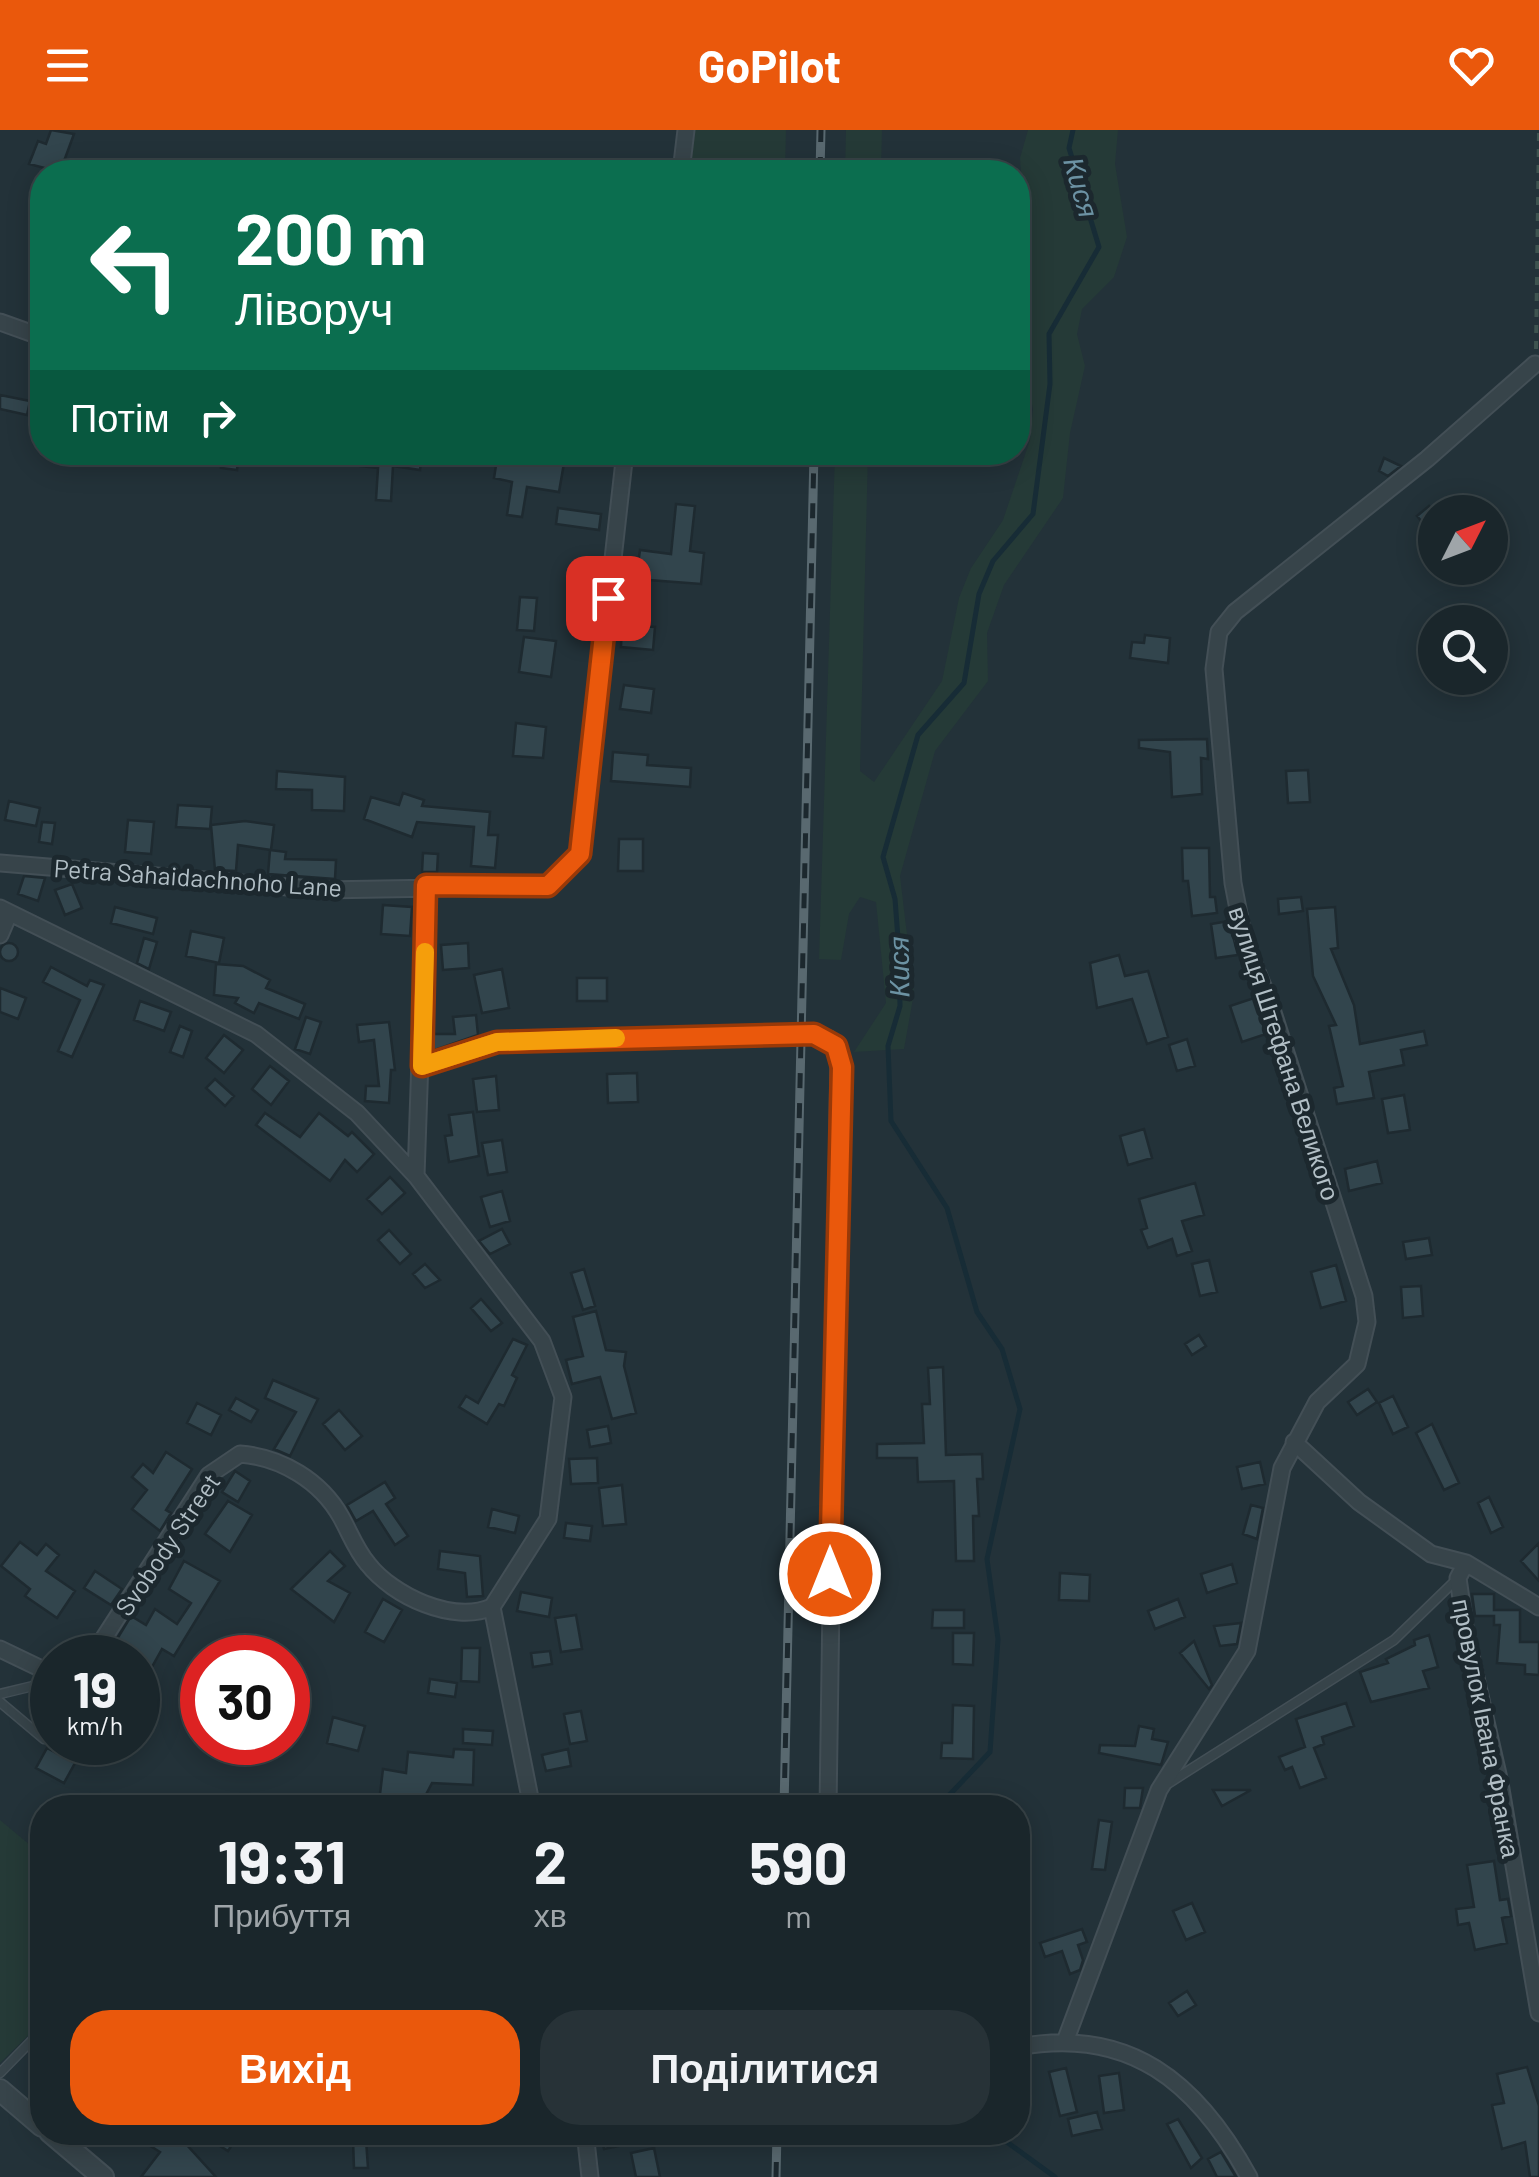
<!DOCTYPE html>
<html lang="uk">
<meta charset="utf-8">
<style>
body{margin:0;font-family:Barlow,sans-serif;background:#273237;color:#f1f3f6;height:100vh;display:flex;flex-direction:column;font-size:38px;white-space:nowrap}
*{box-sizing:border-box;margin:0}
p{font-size:32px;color:#9fa5a9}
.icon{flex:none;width:55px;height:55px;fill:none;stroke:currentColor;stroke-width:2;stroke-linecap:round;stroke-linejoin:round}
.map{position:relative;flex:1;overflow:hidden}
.panel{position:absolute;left:30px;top:1665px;width:1000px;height:350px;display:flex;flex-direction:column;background:#1a262b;border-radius:40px;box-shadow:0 5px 25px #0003,0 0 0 2px #384347}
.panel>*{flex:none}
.guide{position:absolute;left:30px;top:30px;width:1000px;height:305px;border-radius:40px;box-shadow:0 5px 25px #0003,0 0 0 2px #384347;background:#0b6e4f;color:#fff;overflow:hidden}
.needle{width:65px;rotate:48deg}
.tools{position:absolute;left:1418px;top:365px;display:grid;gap:20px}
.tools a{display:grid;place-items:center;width:90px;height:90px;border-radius:50%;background:#1a262b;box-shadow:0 5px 25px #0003,0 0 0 2px #384347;font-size:50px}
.speed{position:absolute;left:30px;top:1505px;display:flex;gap:20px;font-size:50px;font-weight:700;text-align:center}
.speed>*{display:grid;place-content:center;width:130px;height:130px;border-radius:50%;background:#1a262b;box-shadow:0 5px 25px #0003,0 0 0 2px #384347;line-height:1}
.speed small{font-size:25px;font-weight:400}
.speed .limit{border:15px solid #d22;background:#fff;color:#111}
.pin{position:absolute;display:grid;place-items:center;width:85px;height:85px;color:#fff;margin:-42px;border-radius:20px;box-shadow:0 5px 15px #0006}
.me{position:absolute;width:110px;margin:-55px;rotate:0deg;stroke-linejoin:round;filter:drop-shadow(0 0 8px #0008)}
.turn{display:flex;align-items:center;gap:35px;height:210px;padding:0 40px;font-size:45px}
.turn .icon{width:130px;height:130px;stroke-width:2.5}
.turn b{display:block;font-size:70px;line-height:85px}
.then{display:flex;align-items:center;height:95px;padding:0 40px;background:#0003;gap:20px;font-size:38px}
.eta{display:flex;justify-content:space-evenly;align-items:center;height:170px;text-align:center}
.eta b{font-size:60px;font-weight:700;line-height:70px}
.action{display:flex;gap:20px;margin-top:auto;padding:20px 40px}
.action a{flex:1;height:115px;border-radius:40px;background:#ea580c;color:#fff;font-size:40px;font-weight:700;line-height:115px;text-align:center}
.action a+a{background:#273237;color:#f1f3f6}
header{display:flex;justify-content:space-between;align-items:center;height:130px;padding:0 40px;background:#ea580c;color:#fff;font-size:45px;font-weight:700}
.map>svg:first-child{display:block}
.green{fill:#253a37}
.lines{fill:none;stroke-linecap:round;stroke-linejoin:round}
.stream{stroke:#172c36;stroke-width:5}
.building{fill:#32454d;stroke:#1e2a30;stroke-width:2.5}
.service-casing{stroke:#434f56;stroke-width:11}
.minor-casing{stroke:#434f56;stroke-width:19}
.tertiary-casing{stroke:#434f56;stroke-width:24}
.path{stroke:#3e534f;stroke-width:4;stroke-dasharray:8 8;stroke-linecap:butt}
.service{stroke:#37444a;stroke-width:8}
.minor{stroke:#37444a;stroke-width:15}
.tertiary{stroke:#37444a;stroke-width:20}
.rail-casing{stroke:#596970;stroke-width:9}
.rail{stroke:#1c282e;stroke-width:5;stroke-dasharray:15;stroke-linecap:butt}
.route-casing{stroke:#983908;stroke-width:25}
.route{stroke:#ea580c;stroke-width:18}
.slow{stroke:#f59e0b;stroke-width:18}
.labels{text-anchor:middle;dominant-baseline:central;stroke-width:10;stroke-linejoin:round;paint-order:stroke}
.street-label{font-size:25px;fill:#b2bfc6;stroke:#1c282e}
.water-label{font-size:28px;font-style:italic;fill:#6c92a3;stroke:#1c282e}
</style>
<header><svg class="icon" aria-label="menu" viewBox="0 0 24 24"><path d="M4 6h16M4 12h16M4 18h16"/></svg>GoPilot<svg class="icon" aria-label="heart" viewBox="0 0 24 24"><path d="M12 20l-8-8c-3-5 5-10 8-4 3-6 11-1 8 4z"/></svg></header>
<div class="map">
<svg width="1539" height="2047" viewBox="0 0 1539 2047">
<rect width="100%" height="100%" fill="#233239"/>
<!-- green -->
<path class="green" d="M695,0H786L785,42H690Z
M846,0H882L881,42H845Z
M1028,0H1118L1115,34L1127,107L1114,147L1082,179L1077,204L1085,236L1070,303L1063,368L1004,455L987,503L988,551L935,621L900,746L914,863L904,919L854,922L886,873L876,772L860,767L849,784L841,830L819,829L835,323H868L860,641L874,652L942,551L959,468L971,438L1003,390L1030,310L1033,279L1018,206V159L1026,124L1020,28Z
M0,1690L42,1725V1892L0,1933Z"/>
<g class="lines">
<!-- stream -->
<path class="stream" d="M937,1678L990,1622L998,1509L987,1429L1020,1279L1002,1219L977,1182L947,1078L891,991L888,916L900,876L899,822L895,769L883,727L918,605L964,553L979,464L993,431L1033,384L1050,254L1049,204L1099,117L1069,18L1073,0
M993,2002L1055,2047"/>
</g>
<!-- building -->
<path class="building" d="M51,0L74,4L60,42L29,34L38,11L46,14Z
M0,265L30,271L27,285L0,279Z
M223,322H239L237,340L221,338Z
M325,322H422L420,340L393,336L391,371L376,370L378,338L325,332Z
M520,322H539L537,329L564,333L559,362L527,357L522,387L507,385L512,352L494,348L497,329L519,332Z
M1384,328L1401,336L1388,346L1379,341Z
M1472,366L1486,382H1452Z
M676,374L695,376L690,421L704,423L701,454L636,449L640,420L671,424Z
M1429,376L1435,383V407L1417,386Z
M558,378L601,384L599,400L556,394Z
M520,467L537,468L534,501L517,500Z
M622,495L655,497L653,520L621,517Z
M1145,505L1170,508L1168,533L1130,528L1132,512L1144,513Z
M524,507L556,511L551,547L519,542Z
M624,555L654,559L651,583L620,579Z
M516,593L546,597L543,628L513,626Z
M1207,609L1208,629L1201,628L1202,664L1172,667L1170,622L1139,618V610Z
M613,622L648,625L647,635L691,638L690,657L611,651Z
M1308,640L1310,672L1288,673L1286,641Z
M277,641L345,647L344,681L312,680V660L276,659Z
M403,663L424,670L422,676L490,682L488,705H498L495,738L471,736L474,697L417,692L412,707L364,689L371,667L399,675Z
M9,671L40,678L36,696L5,690Z
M178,675L212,677L210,699L176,697Z
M128,690L154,692L151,724L125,722Z
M245,691L274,695L271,720L238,715L236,741L215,740L211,695Z
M42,692L55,693L52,714L39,712Z
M619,709H643V741H618Z
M1182,718H1209L1210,767H1215L1217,783L1192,786L1188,751H1183Z
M270,720L286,722L285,729L336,730L335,749L268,744Z
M423,723L438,724L437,742H422Z
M24,746L45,748L38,771L18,764Z
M72,754L82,778L65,785L55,760Z
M1301,767L1303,781L1279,784L1278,769Z
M383,775L412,777L410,806L381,804Z
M115,777L157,788L153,804L111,793Z
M1335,777L1338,818L1331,819L1354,875L1360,914L1424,901L1427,915L1401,920L1404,935L1369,942L1374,968L1337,974L1334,958L1343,956L1329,896L1336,895L1313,846L1307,779Z
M1229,791L1238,825L1216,828L1211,794Z
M191,801L224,808L219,833L186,826Z
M144,808L157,812L149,839L137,833Z
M0 822a9 9 0 1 1 18 0a9 9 0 1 1-18 0Z
M468,813L469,838L443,840L441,815Z
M1119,825L1125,846L1148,841L1168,907L1147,914L1132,869L1097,878L1090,833Z
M216,834L243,836L270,850L266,858L305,874L299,889L259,873L254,883L235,873L238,868L214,865Z
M51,837L87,856L90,850L104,855L72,927L58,921L80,870L43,852Z
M502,839L509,878L482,883L474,845Z
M577,848H607V871H577Z
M0,858L26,868L18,889L0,882Z
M1254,868L1266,904L1242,912L1230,876Z
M140,871L171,882L164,901L134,890Z
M476,885L478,905L432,921V904H455L453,887Z
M306,887L321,892L310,924L295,919Z
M389,892L395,940H391L389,973L365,971L366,956H379L374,910L359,912L357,895Z
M180,896L192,901L183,927L170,922Z
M224,905L243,920L224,943L206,928Z
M1187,909L1195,936L1177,941L1169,915Z
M270,936L289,951L271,975L252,959Z
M637,943L638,972L608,973L607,944Z
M496,946L499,980L477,982L473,949Z
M215,949L234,966L225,976L206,958Z
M1404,965L1410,1000L1388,1003L1382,969Z
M473,982L479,1026L449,1032L445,1006L452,1005L449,985Z
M265,983L300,1007L319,983L348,1006L352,1002L374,1024L357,1042L345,1030L330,1051L256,995Z
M1144,999L1152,1028L1128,1035L1120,1006Z
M502,1010L507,1042L488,1045L482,1013Z
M1377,1031L1382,1053L1349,1061L1345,1039Z
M390,1047L405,1063L382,1084L367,1069Z
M1195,1053L1204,1085L1182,1091L1192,1121L1177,1126L1172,1109L1148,1118L1141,1100L1147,1098L1139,1069Z
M502,1061L510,1091L490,1097L481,1067Z
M502,1099L510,1114L490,1124L479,1111Z
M389,1100L411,1124L400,1134L378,1110Z
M1429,1108L1432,1125L1406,1129L1403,1112Z
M1209,1130L1217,1162L1200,1166L1192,1134Z
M425,1134L440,1150L425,1158L413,1144Z
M1336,1135L1346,1171L1321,1178L1311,1142Z
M584,1139L595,1176L583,1180L571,1143Z
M1421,1156L1423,1186L1403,1188L1401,1157Z
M481,1169L502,1193L491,1201L471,1178Z
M596,1181L606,1220L626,1222L624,1236L636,1283L612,1289L600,1247L572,1254L566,1230L583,1226L573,1187Z
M1199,1205L1206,1216L1192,1225L1185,1214Z
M513,1209L527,1215L512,1245L517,1248L504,1276L499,1274L487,1294L459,1277L466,1266L478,1273Z
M943,1237L946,1325L982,1324L983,1349H977L979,1386H973L974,1431H956L954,1351L918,1352L917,1328H877V1314L924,1313L922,1274H930L928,1238Z
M273,1250L318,1269L290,1326L274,1319L296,1282L265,1268Z
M1368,1259L1377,1272L1357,1285L1348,1272Z
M1393,1266L1408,1297L1393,1304L1379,1273Z
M236,1268L258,1280L251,1292L229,1280Z
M197,1273L221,1285L211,1305L187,1293Z
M339,1280L362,1306L345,1320L323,1294Z
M1432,1294L1459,1353L1444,1360L1416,1303Z
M608,1296L611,1313L590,1317L587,1300Z
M166,1322L192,1339L166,1380L171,1383L160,1401L132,1379L147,1360L132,1347L143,1334L153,1343Z
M597,1328L598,1353L571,1354L569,1329Z
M1260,1332L1265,1354L1242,1359L1237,1337Z
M235,1341L250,1351L238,1372L222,1362Z
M385,1352L395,1368L386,1374L408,1406L395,1415L373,1381L356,1391L347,1375Z
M622,1355L626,1394L603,1396L599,1358Z
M1489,1367L1503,1397L1491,1403L1478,1373Z
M228,1371L252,1385L230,1422L205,1404Z
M1251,1375L1263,1378L1257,1409L1243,1404Z
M492,1379L519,1386L515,1403L488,1397Z
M566,1393L592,1396L590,1411L564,1408Z
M20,1412L37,1425L46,1414L59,1425L46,1441L75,1461L57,1488L25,1466L30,1459L1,1436Z
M1539,1413V1451L1521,1431Z
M330,1421L345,1436L328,1451L350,1463L334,1492L291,1459Z
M440,1421L480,1426L483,1466L467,1467L465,1443L438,1439Z
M184,1431L220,1451L174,1526L162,1519L138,1562V1528L114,1514L131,1486L146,1495L155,1479L177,1494L191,1473L169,1459Z
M1232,1434L1237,1453L1207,1463L1201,1444Z
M95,1441L122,1459L111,1475L84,1458Z
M1060,1443L1090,1445L1089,1471L1059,1470Z
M521,1462L552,1468L549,1487L517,1481Z
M1472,1464H1494V1480H1520V1512H1539V1545L1525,1544V1535L1497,1533L1500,1495H1494V1486H1475Z
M383,1469L402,1480L384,1512L365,1502Z
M1178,1469L1185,1487L1155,1499L1148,1481Z
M933,1480H964V1498H932Z
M576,1485L582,1519L561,1522L555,1488Z
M1241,1493L1237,1514L1220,1516L1214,1496Z
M953,1503H974L973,1535L953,1534Z
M1429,1505L1438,1537L1423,1541L1429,1558L1371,1572L1360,1542L1388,1533L1386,1529L1415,1515L1414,1510Z
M1194,1511L1212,1555L1209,1559L1180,1523Z
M462,1518H480L479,1552L461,1551Z
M550,1521L552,1534L533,1537L531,1523Z
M430,1549L457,1553L455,1567L428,1563Z
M1346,1573L1354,1596L1322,1607L1324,1614L1314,1618L1326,1648L1300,1658L1292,1637L1285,1640L1279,1627L1305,1617L1296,1589Z
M953,1575L974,1576L973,1629L941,1628L942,1613H952Z
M581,1581L587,1611L570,1614L564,1584Z
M333,1587L365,1596L358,1621L327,1613Z
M1139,1596L1154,1599L1152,1609L1168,1612L1161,1635L1099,1623L1100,1615L1135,1616Z
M463,1599L493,1601L492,1615L463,1613Z
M47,1618L75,1633L64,1653L36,1638Z
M454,1619L474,1620L473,1655L432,1653L419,1678L380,1664L383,1639L406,1643L408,1622L453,1627Z
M568,1619L571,1636L546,1641L542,1625Z
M1125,1658H1143L1140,1678H1124Z
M1213,1660H1251L1222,1676Z
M1099,1690L1112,1692L1105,1740L1092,1739Z
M1494,1731L1500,1770L1508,1769L1511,1786L1502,1788L1507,1813L1475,1820L1469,1793L1458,1795L1456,1779L1474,1777L1467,1735Z
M1192,1773L1205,1802L1186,1810L1173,1781Z
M1082,1799L1087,1812L1078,1815L1083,1830L1080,1840L1070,1844L1062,1821L1045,1827L1040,1813Z
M1187,1861L1196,1875L1178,1886L1169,1873Z
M1527,1937L1539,1976V2047H1530L1525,2012L1502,2019L1492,1975L1504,1973L1497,1944Z
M1066,1938L1077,1982L1060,1986L1049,1942Z
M1119,1943L1124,1980L1104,1983L1099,1946Z
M1097,1982L1102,1999L1072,2006L1068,1989Z
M1178,1989L1202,2028L1191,2038L1167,1994Z
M128,2002H175L216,2047H141L160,2022Z
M198,2002H240L228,2021Z
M600,2002H625L628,2014L604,2019Z
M353,2010H366L368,2038H354Z
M654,2018L660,2047H636L631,2023Z
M1221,2022L1236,2047H1217L1208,2029Z"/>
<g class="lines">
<defs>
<path id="service" d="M0,1564L33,1556L48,1543
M0,1572L44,1609
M1169,1653L1394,1510L1458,1448
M0,1943L42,1900"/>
<path id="minor" d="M681,42L686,0
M0,192L42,207
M0,733L324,760L548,756L580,723L625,322
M0,778L256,904L357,983L416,1046L542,1211L563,1267L548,1389L492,1477L532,1678
M0,805L9,784
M422,936L497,913L815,905L829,909L839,920L828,1678
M416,1046L426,755
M1294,1312L1359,1372L1431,1424L1466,1433L1539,1477
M1466,1433L1458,1448L1466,1504L1500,1653L1539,1883
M0,1519L52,1544
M91,1528L209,1345L240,1324C281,1327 321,1351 341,1387C350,1403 356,1420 368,1434C393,1466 453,1494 492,1477
M1066,1909L1159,1660L1247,1521L1282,1338L1317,1272L1357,1234L1367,1192L1364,1166L1270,873L1244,810L1233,753L1214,539L1219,502L1235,482L1427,329L1535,234
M1018,1917C1129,1896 1197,1952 1249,2047
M585,2002L590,2047"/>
<path id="tertiary" d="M0,1960L42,1996
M50,2002L103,2047"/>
</defs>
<!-- service casing -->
<use href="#service" class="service-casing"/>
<!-- minor casing -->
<use href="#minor" class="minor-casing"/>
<!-- tertiary casing -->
<use href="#tertiary" class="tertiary-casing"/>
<!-- path -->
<path class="path" d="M1536,219L1539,0"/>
<!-- service -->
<use href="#service" class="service"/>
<!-- minor -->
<use href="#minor" class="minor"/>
<!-- tertiary -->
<use href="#tertiary" class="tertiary"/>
<defs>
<path id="rail" d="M820,42L821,0
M784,1678L814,322
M776,2047L777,2002"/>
</defs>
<!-- rail casing -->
<use href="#rail" class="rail-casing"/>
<!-- rail -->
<use href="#rail" class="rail"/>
</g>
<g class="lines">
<defs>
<path id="route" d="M608,468L580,724L548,756L426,755L422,936L497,912L814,904L836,916L842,937L830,1444"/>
</defs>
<!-- route casing -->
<use href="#route" class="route-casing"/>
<!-- route -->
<use href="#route" class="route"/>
<!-- slow -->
<path class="slow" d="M425,822L422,936L497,912L616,908"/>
</g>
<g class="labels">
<!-- street labels -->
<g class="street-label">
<text transform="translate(198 747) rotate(4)">Petra Sahaidachnoho Lane</text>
<text transform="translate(1285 923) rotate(72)">вулиця Штефана Великого</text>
<text transform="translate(167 1414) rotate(-56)">Svobody Street</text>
<text transform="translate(1487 1598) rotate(79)">провулок Івана Франка</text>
</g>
<!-- water labels -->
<g class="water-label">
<text transform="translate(1082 57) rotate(74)">Кися</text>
<text transform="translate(898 837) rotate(-91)">Кися</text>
</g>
</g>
</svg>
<div class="tools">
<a><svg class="needle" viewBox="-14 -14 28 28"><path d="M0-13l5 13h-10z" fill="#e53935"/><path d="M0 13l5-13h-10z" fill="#9fa5a9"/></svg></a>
<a><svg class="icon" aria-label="search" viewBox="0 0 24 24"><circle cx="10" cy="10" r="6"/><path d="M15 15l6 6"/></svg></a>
</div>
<div class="speed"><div>19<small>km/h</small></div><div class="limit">30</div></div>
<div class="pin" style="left:608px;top:468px;background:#d93025"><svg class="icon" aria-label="arrive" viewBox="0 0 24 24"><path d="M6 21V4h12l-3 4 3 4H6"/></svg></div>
<svg class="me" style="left:830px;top:1444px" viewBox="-20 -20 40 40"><circle r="17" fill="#ea580c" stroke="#fff" stroke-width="3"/><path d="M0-11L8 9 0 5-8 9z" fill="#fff"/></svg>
<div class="guide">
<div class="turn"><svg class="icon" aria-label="left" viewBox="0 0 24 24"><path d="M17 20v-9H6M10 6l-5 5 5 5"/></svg><div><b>200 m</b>Ліворуч</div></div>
<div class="then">Потім<svg class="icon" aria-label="right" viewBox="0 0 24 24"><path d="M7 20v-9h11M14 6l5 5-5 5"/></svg></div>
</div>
<section class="panel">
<div class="eta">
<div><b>19:31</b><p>Прибуття</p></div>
<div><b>2</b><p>хв</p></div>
<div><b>590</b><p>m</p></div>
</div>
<div class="action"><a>Вихід</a><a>Поділитися</a></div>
</section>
</div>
